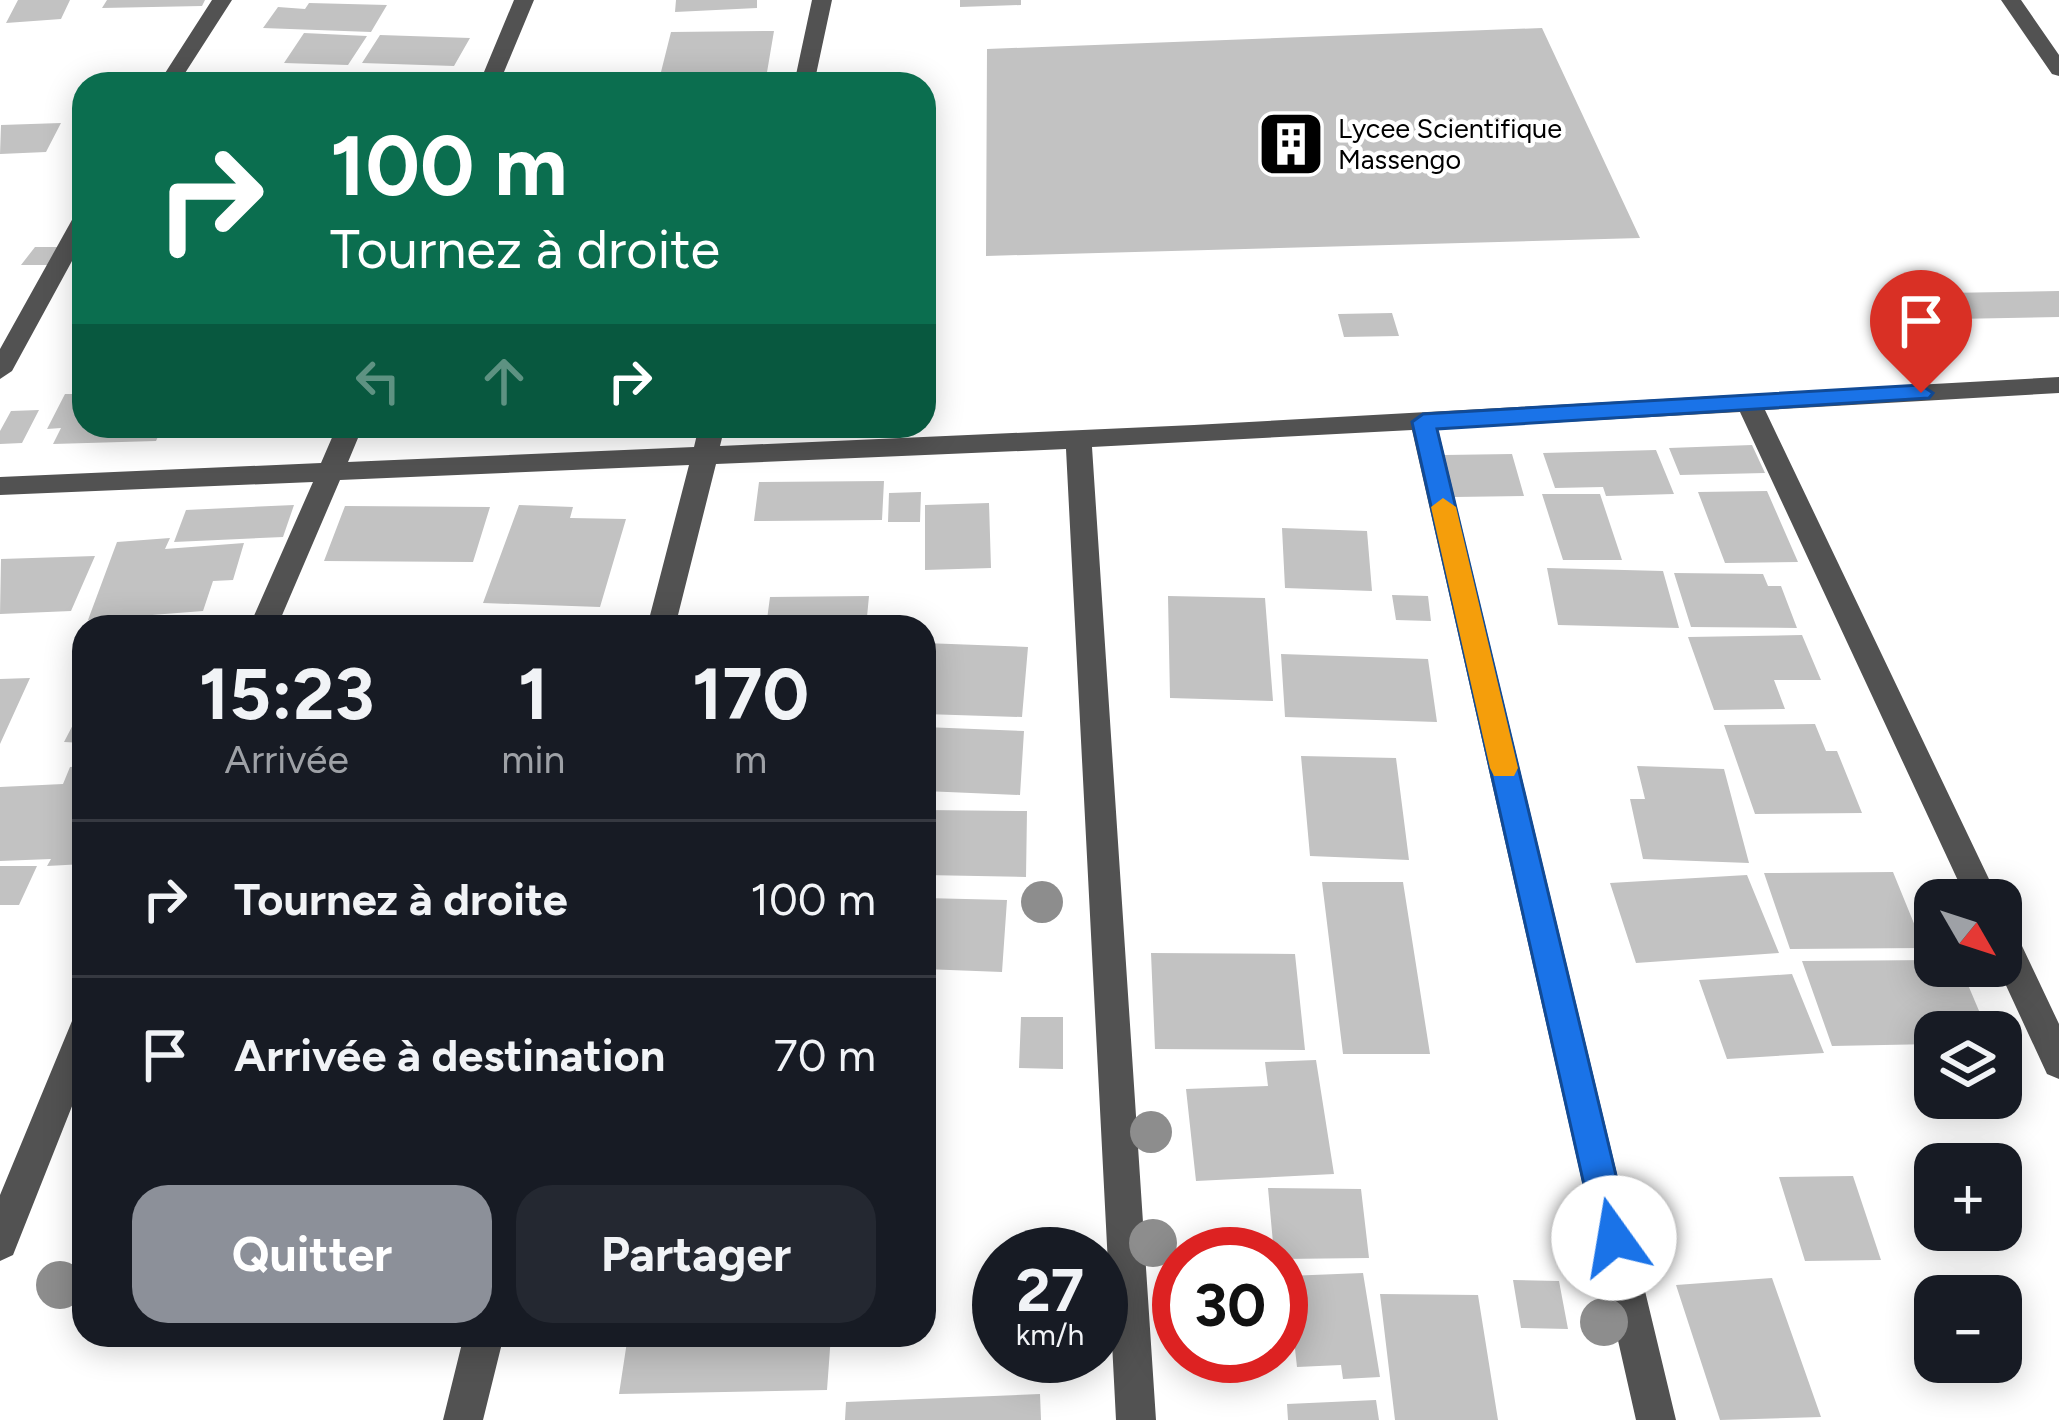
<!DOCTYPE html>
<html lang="fr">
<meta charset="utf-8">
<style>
body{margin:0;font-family:Figtree,sans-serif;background:#242831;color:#f1f3f6;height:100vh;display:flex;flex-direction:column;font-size:45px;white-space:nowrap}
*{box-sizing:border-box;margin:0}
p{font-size:39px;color:#9ea1a6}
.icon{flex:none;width:66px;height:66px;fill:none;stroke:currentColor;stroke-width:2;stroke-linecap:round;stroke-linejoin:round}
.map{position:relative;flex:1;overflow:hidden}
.panel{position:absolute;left:72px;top:615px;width:864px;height:732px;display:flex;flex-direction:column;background:#171b24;border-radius:36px;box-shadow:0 6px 30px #0003}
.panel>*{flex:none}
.hud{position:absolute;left:72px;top:72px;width:864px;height:366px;border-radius:36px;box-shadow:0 6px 30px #0003;background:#0b6e4f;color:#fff;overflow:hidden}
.needle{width:78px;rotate:129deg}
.controls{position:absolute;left:1914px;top:879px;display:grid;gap:24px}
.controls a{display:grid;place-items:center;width:108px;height:108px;border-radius:24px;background:#171b24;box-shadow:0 6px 30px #0003;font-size:60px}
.speed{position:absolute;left:972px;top:1227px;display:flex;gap:24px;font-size:60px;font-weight:700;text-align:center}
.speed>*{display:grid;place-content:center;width:156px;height:156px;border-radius:50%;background:#171b24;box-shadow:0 6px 30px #0003;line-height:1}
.speed small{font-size:30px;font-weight:400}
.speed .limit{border:18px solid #d22;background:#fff;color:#111}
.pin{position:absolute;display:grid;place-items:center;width:102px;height:102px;color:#fff;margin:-123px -51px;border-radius:50% 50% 50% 0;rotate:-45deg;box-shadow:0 0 12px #0007}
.pin .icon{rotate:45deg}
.me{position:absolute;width:132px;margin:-66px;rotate:347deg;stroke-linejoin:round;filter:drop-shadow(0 0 9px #0008)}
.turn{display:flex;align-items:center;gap:42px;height:252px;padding:0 60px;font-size:54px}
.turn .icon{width:156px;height:156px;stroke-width:2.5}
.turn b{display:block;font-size:84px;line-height:102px}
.lanes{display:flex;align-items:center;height:114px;padding:0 60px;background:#0003;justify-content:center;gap:60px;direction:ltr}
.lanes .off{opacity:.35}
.eta{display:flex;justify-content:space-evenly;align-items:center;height:204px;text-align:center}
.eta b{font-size:72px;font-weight:700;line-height:84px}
.primary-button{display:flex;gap:24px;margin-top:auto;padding:24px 60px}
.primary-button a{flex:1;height:138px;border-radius:36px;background:#8c9099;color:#fff;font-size:48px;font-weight:700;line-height:138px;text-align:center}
.primary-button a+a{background:#242831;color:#f1f3f6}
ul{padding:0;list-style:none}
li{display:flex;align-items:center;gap:36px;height:156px;padding:0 60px;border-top:3px solid #363941}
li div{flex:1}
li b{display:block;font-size:45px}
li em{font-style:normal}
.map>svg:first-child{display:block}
.building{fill:#c2c2c2}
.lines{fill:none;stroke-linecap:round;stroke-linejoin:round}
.minor{fill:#525252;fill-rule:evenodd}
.tree{fill:#8d8d8d}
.route{fill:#1a73e8;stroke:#114b97;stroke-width:3}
.slow{fill:#f59e0b}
.labels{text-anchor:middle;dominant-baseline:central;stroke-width:9;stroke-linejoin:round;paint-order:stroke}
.far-poi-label{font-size:27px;fill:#000;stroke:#fff;text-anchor:start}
</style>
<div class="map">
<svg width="2059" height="1420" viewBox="0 0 2059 1420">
<rect width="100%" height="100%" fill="#fff"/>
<!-- building -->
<path class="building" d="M18,0H70L61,19L6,23Z
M107,0H205L202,6L102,8Z
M676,0H757V8L675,12Z
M960,0H1021V5L960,7Z
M309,3L387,5L371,32L263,28L278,7L305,9Z
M1542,28L1640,238L986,256L987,49Z
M774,31L765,84H658L671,32Z
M304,33L367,36L348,65L284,63Z
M380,35L470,38L454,66L362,63Z
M233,73H352L346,84H226Z
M61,123L46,152L0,154L1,125Z
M35,247H68L55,265H21Z
M2059,291V317L1901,320L1886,294Z
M1392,313L1399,336L1344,337L1338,314Z
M65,394H84V426H163L156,441L53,444L61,428L47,429Z
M39,410L22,443L0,444V431L11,411Z
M178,426H283L279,436L173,437Z
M294,426H327L323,436L290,437Z
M1752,445L1765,473L1680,475L1669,448Z
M1656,450L1674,494L1606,496L1603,487L1555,488L1543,453Z
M1512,454L1524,496L1454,497L1444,455Z
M884,481L882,520L754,521L759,482Z
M1767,491L1798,562L1725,563L1698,492Z
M921,492L920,522H888L889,493Z
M1542,494H1600L1622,560H1563Z
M989,503L991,568L925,570V505Z
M294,505L283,537L174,542L186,510Z
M519,505L573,507L570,518L626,519L600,607L483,603Z
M345,506L490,507L473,562L324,561Z
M1282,528L1367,531L1372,591L1285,588Z
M170,538L165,549L244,543L233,580L213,581L203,611L88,620L117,542Z
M95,556L71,611L0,614L1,559Z
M1547,568L1663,571L1679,628L1558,625Z
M1674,573L1763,574L1768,586H1781L1797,628L1691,627Z
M1392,595L1428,596L1431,621L1396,620Z
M869,596L866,627H766L770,597Z
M1168,596L1265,598L1273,701L1170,698Z
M487,616H591L589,627H483Z
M1802,635L1821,680H1774L1785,709L1714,710L1688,637Z
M924,643L1028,647L1022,717L924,714Z
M1281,654L1428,659L1437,722L1285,717Z
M30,678L0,744V679Z
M77,717H84V743L64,742Z
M1815,724L1826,751H1837L1862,813L1755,814L1724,725Z
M924,727L1024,731L1020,795L924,791Z
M1301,756L1396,758L1409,860L1310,856Z
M84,766V864L47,866L51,859L0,861V787L63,784L70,767Z
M1637,766L1724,769L1749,863L1643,859L1630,799H1645Z
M924,810L1027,811L1026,877L924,875Z
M0,866H37L19,905H0Z
M1893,872L1924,948L1790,949L1764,873Z
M1747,875L1779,953L1636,963L1610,883Z
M1322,882H1403L1430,1054H1343Z
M924,898L1007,900L1002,972L924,969Z
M1151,953L1295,954L1305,1050L1155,1049Z
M1935,960V966H1960L1988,1032H1935V1044L1832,1046L1802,961Z
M1792,974L1824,1053L1727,1059L1699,980Z
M1021,1017H1063V1069L1019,1068Z
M1316,1060L1334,1174L1196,1181L1186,1089L1268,1086L1265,1062Z
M1853,1176L1881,1260L1805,1261L1779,1177Z
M1268,1188L1361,1189L1369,1258L1281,1259V1254H1274Z
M1363,1273L1380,1377L1343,1379L1341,1365L1297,1367L1287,1276Z
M1772,1278L1821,1417L1720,1420L1676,1285Z
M1513,1280L1559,1281L1568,1329L1521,1328Z
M1380,1294L1478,1295L1498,1420H1395Z
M628,1335H831L827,1390L619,1394Z
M1191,1356H1259V1359L1192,1364Z
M1040,1394L1041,1420H845L846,1402Z
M1376,1400L1379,1420H1288L1287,1404Z"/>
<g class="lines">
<!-- minor -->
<path class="minor" d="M212,0H232L178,84H158Z
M514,0H534L499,84H479Z
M812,0H832L814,84H794Z
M2001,0H2021L2059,55V76L2052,74Z
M84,211V239L12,371L0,379V349L73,218Z
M2059,377V393L1765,410L1999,900H1967L1740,412L1438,429L1676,1420H1636L1412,430L1092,447L1156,1420H1116L1066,449L716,464L675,627H647L689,465L340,480L277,627H249L313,482L0,495V477L321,463L337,426H363L348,462L694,447L699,426H725L720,446L1194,425Z
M2001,923L2013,927L2059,1024V1079L2047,1074L1997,966H2001Z
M84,1016V1076L13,1255L0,1261V1195L72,1021Z
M464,1335H504L483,1420H443Z"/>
</g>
<!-- trees -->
<g class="tree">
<circle cx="1042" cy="902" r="21"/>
<circle cx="1151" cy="1132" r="21"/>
<circle cx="1153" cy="1243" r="24"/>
<circle cx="60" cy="1285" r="24"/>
<circle cx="1604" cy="1322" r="24"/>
</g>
<!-- route -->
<path class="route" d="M1921,385L1933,393L1929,398L1437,429L1631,1238L1626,1251L1614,1256L1601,1251L1596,1238L1412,422L1423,414Z"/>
<!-- slow -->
<path class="slow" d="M1443,498L1456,507L1518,768L1514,776H1494L1490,768L1431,507Z"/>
<!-- icons -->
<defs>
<symbol id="building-square" viewBox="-11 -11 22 22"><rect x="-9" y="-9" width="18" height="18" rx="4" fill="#000" stroke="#fff"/><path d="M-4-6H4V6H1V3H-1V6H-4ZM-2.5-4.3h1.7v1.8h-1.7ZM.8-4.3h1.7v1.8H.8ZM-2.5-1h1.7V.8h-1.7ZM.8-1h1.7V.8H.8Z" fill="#fff"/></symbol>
</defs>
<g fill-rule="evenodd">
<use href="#building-square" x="1253" y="106" width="76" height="76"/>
</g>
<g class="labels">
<!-- far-poi labels -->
<g class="far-poi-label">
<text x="1338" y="128">Lycee Scientifique<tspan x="1338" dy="31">Massengo</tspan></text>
</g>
</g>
</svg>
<div class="controls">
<a><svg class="needle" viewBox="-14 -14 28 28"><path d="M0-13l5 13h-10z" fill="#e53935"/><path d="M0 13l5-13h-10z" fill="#9ea1a6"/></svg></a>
<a><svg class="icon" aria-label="layers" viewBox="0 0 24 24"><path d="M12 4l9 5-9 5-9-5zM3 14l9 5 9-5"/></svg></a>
<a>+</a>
<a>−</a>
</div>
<div class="speed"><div>27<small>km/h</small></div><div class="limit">30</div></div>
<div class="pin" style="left:1921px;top:393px;background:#d93025"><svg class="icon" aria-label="arrive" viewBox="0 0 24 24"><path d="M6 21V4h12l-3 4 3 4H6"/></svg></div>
<svg class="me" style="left:1614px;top:1238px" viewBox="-20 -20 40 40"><circle r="19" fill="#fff"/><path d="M0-13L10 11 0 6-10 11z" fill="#1a73e8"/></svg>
<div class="hud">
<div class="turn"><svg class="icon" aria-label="right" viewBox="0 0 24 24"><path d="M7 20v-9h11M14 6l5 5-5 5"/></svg><div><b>100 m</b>Tournez à droite</div></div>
<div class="lanes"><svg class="icon off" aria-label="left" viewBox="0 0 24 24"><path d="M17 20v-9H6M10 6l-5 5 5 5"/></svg><svg class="icon off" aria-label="ahead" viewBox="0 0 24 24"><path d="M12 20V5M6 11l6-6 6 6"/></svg><svg class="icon" aria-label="right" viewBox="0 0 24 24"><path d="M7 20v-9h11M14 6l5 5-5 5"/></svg></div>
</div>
<section class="panel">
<div class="eta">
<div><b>15:23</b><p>Arrivée</p></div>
<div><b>1</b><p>min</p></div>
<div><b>170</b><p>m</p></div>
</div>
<ul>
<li><svg class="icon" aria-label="right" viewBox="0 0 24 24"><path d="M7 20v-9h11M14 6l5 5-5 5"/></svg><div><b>Tournez à droite</b></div><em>100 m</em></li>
<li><svg class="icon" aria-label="arrive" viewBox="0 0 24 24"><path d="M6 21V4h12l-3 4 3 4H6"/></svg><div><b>Arrivée à destination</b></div><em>70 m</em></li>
</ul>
<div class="primary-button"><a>Quitter</a><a>Partager</a></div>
</section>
</div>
